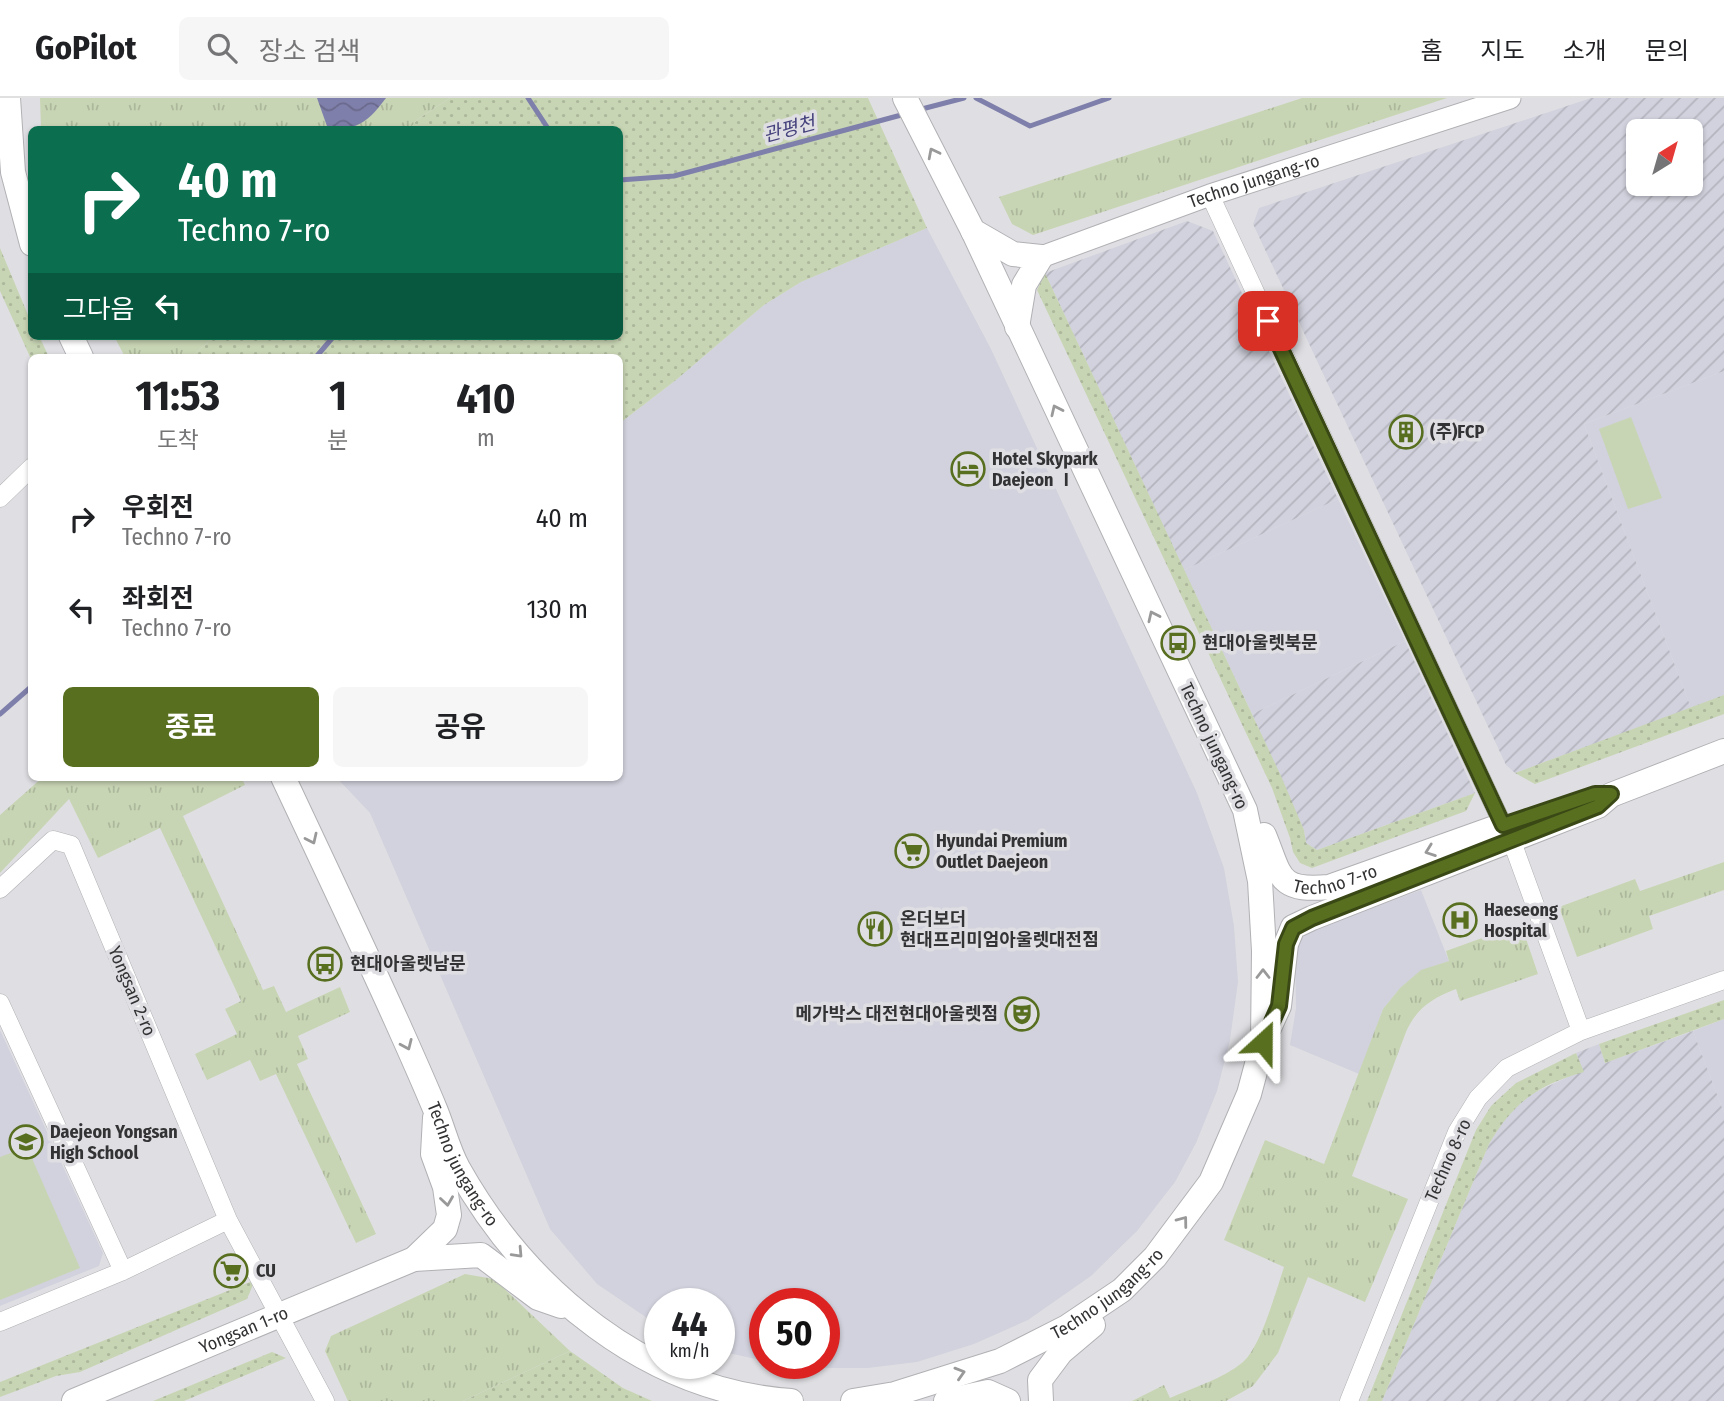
<!DOCTYPE html>
<html lang="ko">
<meta charset="utf-8">
<style>
body{margin:0;font-family:"Fira Sans Condensed","Noto Sans KR",sans-serif;background:#f6f6f6;color:#202124;height:100vh;display:flex;flex-direction:column;font-size:26px;white-space:nowrap}
*{box-sizing:border-box;margin:0}
p{font-size:23px;color:#757577}
.icon{flex:none;width:38px;height:38px;fill:none;stroke:currentColor;stroke-width:2;stroke-linecap:round;stroke-linejoin:round}
.map{position:relative;flex:1;overflow:hidden}
.drawer{position:absolute;left:28px;top:256px;width:595px;height:427px;display:flex;flex-direction:column;background:#fff;border-radius:10px;box-shadow:0 2px 5px #0004}
.drawer>*{flex:none}
.banner{position:absolute;left:28px;top:28px;width:595px;height:214px;border-radius:10px;box-shadow:0 2px 5px #0004;background:#0b6e4f;color:#fff;overflow:hidden}
.needle{width:46px;rotate:37deg}
.fabs{position:absolute;left:1626px;top:21px;display:grid;gap:14px}
.fabs a{display:grid;place-items:center;width:77px;height:77px;border-radius:10px;background:#fff;box-shadow:0 2px 5px #0004;font-size:35px}
.speed{position:absolute;left:644px;top:1190px;display:flex;gap:14px;font-size:35px;font-weight:700;text-align:center}
.speed>*{display:grid;place-content:center;width:91px;height:91px;border-radius:50%;background:#fff;box-shadow:0 2px 5px #0004;line-height:1}
.speed small{font-size:18px;font-weight:400}
.speed .limit{border:10px solid #d22;background:#fff;color:#111}
.pin{position:absolute;display:grid;place-items:center;width:60px;height:60px;color:#fff;margin:-30px;border-radius:14px;box-shadow:0 4px 10px #0006}
.me{position:absolute;width:77px;margin:-38px;rotate:24deg;stroke-linejoin:round;filter:drop-shadow(0 0 5px #0008)}
.turn{display:flex;align-items:center;gap:24px;height:147px;padding:0 35px;font-size:32px}
.turn .icon{width:91px;height:91px;stroke-width:2.5}
.turn b{display:block;font-size:49px;line-height:60px}
.then{display:flex;align-items:center;height:66px;padding:0 35px;background:#0003;gap:14px;font-size:26px}
.eta{display:flex;justify-content:space-evenly;align-items:center;height:119px;text-align:center}
.eta b{font-size:42px;font-weight:700;line-height:49px}
.cta{display:flex;gap:14px;margin-top:auto;padding:14px 35px}
.cta a{flex:1;height:80px;border-radius:10px;background:#586f20;color:#fff;font-size:28px;font-weight:700;line-height:80px;text-align:center}
.cta a+a{background:#f6f6f6;color:#202124}
ul{padding:0;list-style:none}
li{display:flex;align-items:center;gap:21px;height:91px;padding:0 35px}
li div{flex:1}
li b{display:block;font-size:26px}
li em{font-style:normal}
header{display:flex;align-items:center;gap:42px;box-sizing:border-box;height:98px;padding:0 35px;background:#fff;border-bottom:2px solid #e0e0e0}
header strong{font-size:33px}
nav{display:flex;gap:38px;margin-inline-start:auto;font-size:24px}
.search{width:490px;height:63px;background:#f6f6f6;display:flex;align-items:center;gap:18px;box-sizing:border-box;padding:0 24px;border-radius:10px;color:#757577;font-size:26px}
.map>svg:first-child{display:block}
.built{fill:#d1d2dd}
.industrial{fill:url(#industrial-furrows);fill-rule:evenodd}
.grass{fill:url(#grass-dots)}
.park{fill:url(#park-tufts)}
.pitch{fill:#c8d5b4}
.water{fill:url(#water-waves)}
.lines{fill:none;stroke-linecap:round;stroke-linejoin:round}
.stream{stroke:#7f7fab;stroke-width:5}
.minor-casing{stroke:#b1b1b5;stroke-width:19}
.tertiary-casing{stroke:#b1b1b5;stroke-width:23}
.secondary-casing{stroke:#b1b1b5;stroke-width:26}
.minor{stroke:#fff;stroke-width:18}
.tertiary{stroke:#fff;stroke-width:21}
.secondary{stroke:#fff;stroke-width:24}
.oneway{stroke:#99999a}
.route-casing{stroke:#394815;stroke-width:18}
.route{stroke:#586f20;stroke-width:12}
.labels{text-anchor:middle;dominant-baseline:central;stroke-width:7;stroke-linejoin:round;paint-order:stroke}
.street-label{font-size:18px;fill:#333335;stroke:#dfdfe3}
.poi-label{font-size:18px;font-weight:bold;fill:#333335;stroke:#dfdfe3;text-anchor:start}
.water-label{font-size:19px;font-style:italic;fill:#45417c;stroke:#dfdfe3}
</style>
<header>
<strong>GoPilot</strong>
<div class="search"><svg class="icon" aria-label="search" viewBox="0 0 24 24"><circle cx="10" cy="10" r="6"/><path d="M15 15l6 6"/></svg>장소 검색</div>
<nav><a>홈</a><a>지도</a><a>소개</a><a>문의</a></nav>
</header>
<div class="map">
<svg width="1724" height="1303" viewBox="0 0 1724 1303">
<defs>
<pattern id="industrial-furrows" width="10" height="10" patternUnits="userSpaceOnUse" patternTransform="scale(1.75)"><rect width="10" height="10" fill="#d1d2dd"/><path d="M-1 1l2-2M0 10L10 0M9 11l2-2" fill="none" stroke="#b4b5be"/></pattern>
<pattern id="grass-dots" width="8" height="8" patternUnits="userSpaceOnUse" patternTransform="scale(1.75)"><rect width="8" height="8" fill="#c8d5b4"/><path d="M2 2h.1M6 6h.1" fill="none" stroke="#acb79b" stroke-width="1.8" stroke-linecap="round"/></pattern>
<pattern id="park-tufts" width="24" height="20" patternUnits="userSpaceOnUse" patternTransform="scale(1.75)"><rect width="24" height="20" fill="#c8d5b4"/><path d="M3 7l-1-3M5 7V3M7 7l1-3M15 17l-1-3M17 17v-4M19 17l1-3" fill="none" stroke="#acb79b"/></pattern>
<pattern id="water-waves" width="16" height="10" patternUnits="userSpaceOnUse" patternTransform="scale(1.75)"><rect width="16" height="10" fill="#7f7fab"/><path d="M0 5q4-4 8 0t8 0" fill="none" stroke="#69698c"/></pattern>
</defs>
<rect width="100%" height="100%" fill="#dfdfe3"/>
<!-- built -->
<path class="built" d="M927,130L991,251L1197,695L1224,770L1234,828L1238,884L1230,942L1217,993L1196,1045L1175,1084L1137,1133L1091,1178L1028,1222L974,1246L917,1264L868,1270H814L777,1265H824V1206H765V1263L719,1253V1206H660V1227L656,1226L597,1186L550,1131L370,715L336,679H620V325L676,282L764,207L801,184Z
M1724,273V597L1691,610L1584,326Z
M1338,401L1405,543L1252,616L1184,472Z
M1421,792L1449,863L1421,873L1400,890L1383,911L1359,976L1290,947L1296,910L1295,855L1301,841L1309,833Z
M1724,921V1015L1693,933Z
M0,932L103,1155L99,1168L0,1208Z"/>
<!-- industrial -->
<path class="industrial" d="M1591,0H1724V273L1584,326L1691,610L1515,675L1506,667L1253,126L1259,110ZM1638,33H1690V86H1638Z
M1187,123L1213,133L1338,401L1184,472L1045,175Z
M1405,543L1475,695L1317,752L1306,745L1304,732L1252,616Z
M1693,933L1724,1015V1303H1382L1489,1046L1504,1020L1527,998L1570,978L1583,974L1576,955L1599,946L1605,965Z"/>
<!-- grass -->
<path class="grass" d="M450,0H868L927,130L801,184L764,207L676,282L620,325V259H191L215,238H620V32L408,31L418,21Z
M0,150L31,224L32,238H39L49,259H32L31,261L0,193Z
M1045,175L1281,678L1304,732L1306,745L1317,752L1475,695L1466,713L1312,770L1300,765L1293,754L1290,740L1272,690L1037,192Z
M1724,597V616L1535,686L1515,675Z
M1724,902V921L1605,965L1599,946Z
M1576,955L1584,974C1537,987 1513,1005 1489,1046L1382,1303H1367L1476,1032L1491,1008L1516,985Z
M255,1182L247,1201L80,1274L56,1278L0,1299V1284Z
M570,1253L623,1290L652,1303H463Z
M272,1254L286,1260L184,1303H153Z"/>
<!-- park -->
<path class="park" d="M40,0H450L418,21L408,32L41,31Z
M1302,0H1447L1033,137L1012,126L999,99Z
M114,238H215L191,259H125Z
M43,679H241L245,687L183,718L263,892L274,888L286,914L340,889L350,914L298,938L308,961L297,966L376,1136L356,1145L276,976L260,983L250,962L207,982L195,956L237,936L225,911L241,903L160,730L98,760L69,701L0,775V717Z
M1724,764V792L1649,818L1653,831L1577,859L1559,809L1635,781L1640,793Z
M1521,826L1538,876L1460,903L1456,891C1432,900 1416,911 1406,934L1352,1078L1408,1101L1365,1204L1308,1179L1278,1255L1253,1288L1226,1303H1132L1164,1287L1170,1300C1194,1289 1223,1281 1243,1264C1261,1248 1276,1193 1284,1169L1224,1142L1265,1042L1324,1066L1383,911L1400,890L1421,872L1449,863L1446,853Z
M465,1176L494,1181L570,1253L463,1303H348L325,1253L331,1238Z"/>
<!-- pitch -->
<path class="pitch" d="M1631,319L1662,400L1628,411L1599,331Z
M27,1049L80,1170L0,1202V1059Z"/>
<!-- water -->
<path class="water" d="M317,0H386C368,24 358,32 328,31Z"/>
<g class="lines">
<!-- stream -->
<path class="stream" d="M528,0L549,32
M976,0L1030,28L1109,0
M918,12L964,0
M620,82L674,78L905,16
M316,259L334,238
M0,616L32,588"/>
<defs>
<path id="minor" d="M1210,97L1503,727
M0,400L32,369
M1511,741L1581,933
M0,791L53,742L71,747L228,1122L325,1303
M0,905L123,1173
M0,1224L123,1173L228,1122
M1349,1303L1457,1034L1478,1000L1507,970L1581,933L1724,882"/>
<g id="tertiary">
<path id="s1" d="M1041,159L1210,97L1510,0"/>
</g>
<g id="secondary">
<path d="M8,0L13,74L32,146"/>
<path d="M973,133L1013,156L1041,159L1024,187L1017,229"/>
<path d="M71,238L81,259"/>
<path id="s2" d="M283,679C321,760 360,842 397,924C410,953 423,982 435,1011C443,1030 448,1052 458,1070C527,1193 647,1293 791,1303"/>
<path id="s3" d="M1264,737C1281,778 1277,794 1329,789L1500,728"/>
<path d="M1269,930L1279,908L1286,846L1293,829L1312,820L1598,708L1611,697L1724,653"/>
<path d="M414,1161L445,1131L449,1117L445,1089L433,1056L435,1020"/>
<path id="s4" d="M74,1303L414,1161L481,1157L538,1200L561,1208"/>
<path id="s5" d="M853,1303L895,1296L1000,1263L1067,1229L1122,1192L1155,1159L1211,1084L1249,996L1263,944L1264,853L1260,783L1245,712L973,133L905,0"/>
<path d="M946,1303L988,1294L1008,1303"/>
<path d="M1041,1303L1040,1282L1061,1254L1093,1227"/>
</g>
</defs>
<!-- minor casing -->
<use href="#minor" class="minor-casing"/>
<!-- tertiary casing -->
<use href="#tertiary" class="tertiary-casing"/>
<!-- secondary casing -->
<use href="#secondary" class="secondary-casing"/>
<!-- minor -->
<use href="#minor" class="minor"/>
<!-- tertiary -->
<use href="#tertiary" class="tertiary"/>
<!-- secondary -->
<use href="#secondary" class="secondary"/>
</g>
<!-- one-way arrows -->
<defs><path id="oneway-chevron" d="M-2-3.5L2.5 0L-2 3.5" fill="none" stroke-width="1.6" stroke-linecap="round" stroke-linejoin="round" transform="scale(1.75)"/></defs>
<g class="oneway">
<use href="#oneway-chevron" transform="translate(933 55) rotate(-117)"/>
<use href="#oneway-chevron" transform="translate(1056 312) rotate(-115)"/>
<use href="#oneway-chevron" transform="translate(1153 518) rotate(-115)"/>
<use href="#oneway-chevron" transform="translate(312 741) rotate(65)"/>
<use href="#oneway-chevron" transform="translate(1430 753) rotate(160)"/>
<use href="#oneway-chevron" transform="translate(1263 876) rotate(-90)"/>
<use href="#oneway-chevron" transform="translate(407 947) rotate(66)"/>
<use href="#oneway-chevron" transform="translate(447 1103) rotate(82)"/>
<use href="#oneway-chevron" transform="translate(1183 1123) rotate(-53)"/>
<use href="#oneway-chevron" transform="translate(518 1155) rotate(47)"/>
<use href="#oneway-chevron" transform="translate(960 1275) rotate(-17)"/>
</g>
<g class="lines">
<defs>
<path id="route" d="M1263,944L1279,908L1286,846L1293,830L1312,820L1598,708L1611,696H1595L1503,727L1268,223"/>
</defs>
<!-- route casing -->
<use href="#route" class="route-casing"/>
<!-- route -->
<use href="#route" class="route"/>
</g>
<!-- icons -->
<defs>
<symbol id="building-ring" viewBox="-11 -11 22 22"><circle r="9.5" fill="#dfdfe3" stroke="#586f20" stroke-width="1.5"/><path d="M-4-6H4V6H1V3H-1V6H-4ZM-2.5-4.3h1.7v1.8h-1.7ZM.8-4.3h1.7v1.8H.8ZM-2.5-1h1.7V.8h-1.7ZM.8-1h1.7V.8H.8Z" fill="#586f20"/></symbol>
<symbol id="hotel-ring" viewBox="-11 -11 22 22"><circle r="9.5" fill="#dfdfe3" stroke="#586f20" stroke-width="1.5"/><path d="M-6-4.5h1.5V1H6V5H4.5V3h-9V5H-6ZM-4 0a1.8 1.8 0 1 1 3.6 0ZM.5 0V-2.5h3Q6-2.5 6 0Z" fill="#586f20"/></symbol>
<symbol id="bus-ring" viewBox="-11 -11 22 22"><circle r="9.5" fill="#dfdfe3" stroke="#586f20" stroke-width="1.5"/><path d="M-5-6H5V4H4V6H2V4H-2V6H-4V4H-5ZM-3.5-4V0h7V-4ZM-3.5 1.2v1.5H-2V1.2ZM2 1.2v1.5H3.5V1.2Z" fill="#586f20"/></symbol>
<symbol id="supermarket-ring" viewBox="-11 -11 22 22"><circle r="9.5" fill="#dfdfe3" stroke="#586f20" stroke-width="1.5"/><path d="M-6-5.5h2.5l.6 2H6L4.5 2H-2.5L-4.4-4H-6ZM-1.5 3.2a1.3 1.3 0 1 0 .1 0ZM3 3.2a1.3 1.3 0 1 0 .1 0Z" fill="#586f20"/></symbol>
<symbol id="hospital-ring" viewBox="-11 -11 22 22"><circle r="9.5" fill="#dfdfe3" stroke="#586f20" stroke-width="1.5"/><path d="M-5-5h3v3.5h4V-5h3V5h-3V1.5h-4V5h-3Z" fill="#586f20"/></symbol>
<symbol id="restaurant-ring" viewBox="-11 -11 22 22"><circle r="9.5" fill="#dfdfe3" stroke="#586f20" stroke-width="1.5"/><path d="M-5-6h1v4h1v-4h1v4h1v-4h1v5L-1.5 .5V6h-2V.5L-5-1ZM5-6V6H3V1.5H1.5Q1.5-4 5-6Z" fill="#586f20"/></symbol>
<symbol id="theatre-ring" viewBox="-11 -11 22 22"><circle r="9.5" fill="#dfdfe3" stroke="#586f20" stroke-width="1.5"/><path d="M-5-5.5Q0-4 5-5.5V0Q5 5 0 6Q-5 5-5 0ZM-3.3-2.5H-1v1.5H-3.3ZM1-2.5H3.3v1.5H1ZM-2.8 1Q0 5.5 2.8 1Z" fill="#586f20"/></symbol>
<symbol id="school-ring" viewBox="-11 -11 22 22"><circle r="9.5" fill="#dfdfe3" stroke="#586f20" stroke-width="1.5"/><path d="M0-5L7-2L0 1L-7-2ZM-4 1L0 2.5L4 1V4Q0 6-4 4Z" fill="#586f20"/></symbol>
</defs>
<g fill-rule="evenodd">
<use href="#building-ring" x="1387" y="315" width="38" height="38"/>
<use href="#hotel-ring" x="949" y="352" width="38" height="38"/>
<use href="#bus-ring" x="1159" y="526" width="38" height="38"/>
<use href="#supermarket-ring" x="893" y="734" width="38" height="38"/>
<use href="#hospital-ring" x="1441" y="803" width="38" height="38"/>
<use href="#restaurant-ring" x="856" y="812" width="38" height="38"/>
<use href="#bus-ring" x="306" y="847" width="38" height="38"/>
<use href="#theatre-ring" x="1003" y="897" width="38" height="38"/>
<use href="#school-ring" x="7" y="1025" width="38" height="38"/>
<use href="#supermarket-ring" x="212" y="1154" width="38" height="38"/>
</g>
<g class="labels">
<!-- street labels -->
<g class="street-label">
<text stroke="none"><textPath href="#s1" startOffset="226">Techno jungang-ro</textPath></text>
<text transform="translate(1214 648) rotate(65)">Techno jungang-ro</text>
<text stroke="none"><textPath href="#s3" startOffset="103">Techno 7-ro</textPath></text>
<text transform="translate(132 893) rotate(67)">Yongsan 2-ro</text>
<text transform="translate(1448 1062) rotate(-66)">Techno 8-ro</text>
<text stroke="none"><textPath href="#s2" startOffset="427">Techno jungang-ro</textPath></text>
<text stroke="none"><textPath href="#s5" startOffset="280">Techno jungang-ro</textPath></text>
<text stroke="none"><textPath href="#s4" startOffset="184">Yongsan 1-ro</textPath></text>
</g>
<!-- poi labels -->
<g class="poi-label">
<text x="1430" y="334">(주)FCP</text>
<text x="992" y="361">Hotel Skypark<tspan x="992" dy="21">Daejeon Ⅰ</tspan></text>
<text x="1202" y="545">현대아울렛북문</text>
<text x="936" y="743">Hyundai Premium<tspan x="936" dy="21">Outlet Daejeon</tspan></text>
<text x="1484" y="812">Haeseong<tspan x="1484" dy="21">Hospital</tspan></text>
<text x="900" y="821">온더보더<tspan x="900" dy="21">현대프리미엄아울렛대전점</tspan></text>
<text x="350" y="866">현대아울렛남문</text>
<text x="998" y="916" text-anchor="end">메가박스 대전현대아울렛점</text>
<text x="50" y="1034">Daejeon Yongsan<tspan x="50" dy="21">High School</tspan></text>
<text x="256" y="1173">CU</text>
</g>
<!-- water labels -->
<g class="water-label">
<text transform="translate(789 31) rotate(-15)">관평천</text>
</g>
</g>
</svg>
<div class="fabs">
<a><svg class="needle" viewBox="-14 -14 28 28"><path d="M0-13l5 13h-10z" fill="#e53935"/><path d="M0 13l5-13h-10z" fill="#757577"/></svg></a>
</div>
<div class="speed"><div>44<small>km/h</small></div><div class="limit">50</div></div>
<div class="pin" style="left:1268px;top:223px;background:#d93025"><svg class="icon" aria-label="arrive" viewBox="0 0 24 24"><path d="M6 21V4h12l-3 4 3 4H6"/></svg></div>
<svg class="me" style="left:1263px;top:944px" viewBox="-20 -20 40 40"><path d="M0-17L14 15 0 8-14 15z" fill="#586f20" stroke="#fff" stroke-width="4"/></svg>
<div class="banner">
<div class="turn"><svg class="icon" aria-label="right" viewBox="0 0 24 24"><path d="M7 20v-9h11M14 6l5 5-5 5"/></svg><div><b>40 m</b>Techno 7-ro</div></div>
<div class="then">그다음<svg class="icon" aria-label="left" viewBox="0 0 24 24"><path d="M17 20v-9H6M10 6l-5 5 5 5"/></svg></div>
</div>
<section class="drawer">
<div class="eta">
<div><b>11:53</b><p>도착</p></div>
<div><b>1</b><p>분</p></div>
<div><b>410</b><p>m</p></div>
</div>
<ul>
<li><svg class="icon" aria-label="right" viewBox="0 0 24 24"><path d="M7 20v-9h11M14 6l5 5-5 5"/></svg><div><b>우회전</b><p>Techno 7-ro</p></div><em>40 m</em></li>
<li><svg class="icon" aria-label="left" viewBox="0 0 24 24"><path d="M17 20v-9H6M10 6l-5 5 5 5"/></svg><div><b>좌회전</b><p>Techno 7-ro</p></div><em>130 m</em></li>
</ul>
<div class="cta"><a>종료</a><a>공유</a></div>
</section>
</div>
